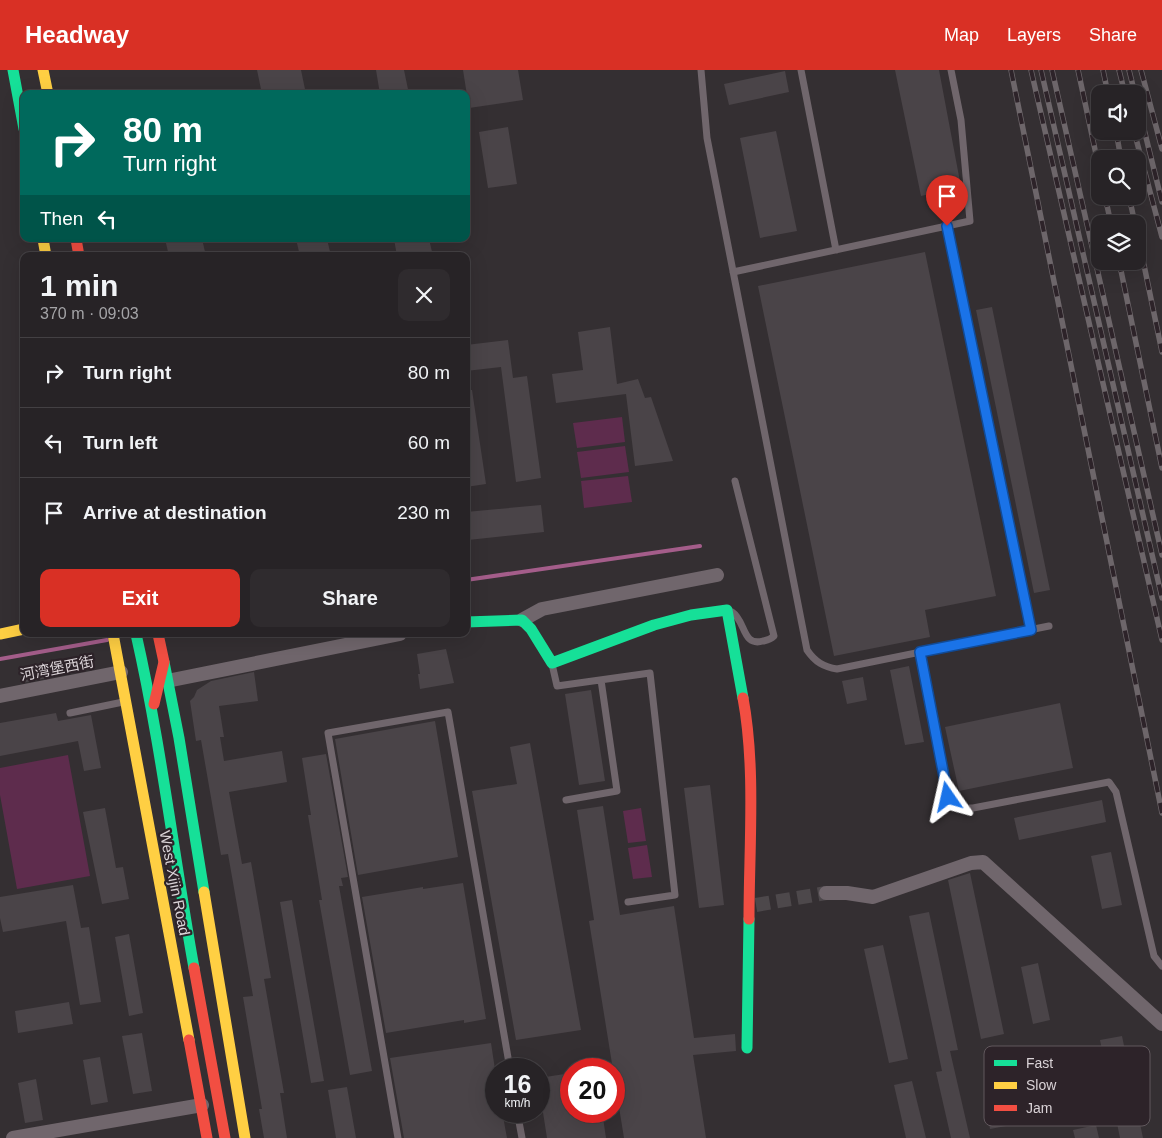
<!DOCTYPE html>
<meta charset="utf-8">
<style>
body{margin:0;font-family:Helvetica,"Noto Sans SC",sans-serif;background:#2f2b2e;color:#f1f3f6;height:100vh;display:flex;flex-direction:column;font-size:19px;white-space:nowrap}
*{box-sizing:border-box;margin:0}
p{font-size:16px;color:#a4a4a7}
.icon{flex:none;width:28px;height:28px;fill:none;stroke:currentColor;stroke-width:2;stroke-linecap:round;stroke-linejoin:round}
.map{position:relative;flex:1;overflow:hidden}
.side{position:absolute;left:20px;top:182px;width:450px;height:385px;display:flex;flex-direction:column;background:#272326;border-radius:10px;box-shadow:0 5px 20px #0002,0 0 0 1px #434043}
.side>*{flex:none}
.banner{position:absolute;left:20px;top:20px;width:450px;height:152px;border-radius:10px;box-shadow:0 5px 20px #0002,0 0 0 1px #434043;background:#00695c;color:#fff;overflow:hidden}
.tools{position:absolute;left:1091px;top:15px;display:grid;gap:10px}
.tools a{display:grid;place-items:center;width:55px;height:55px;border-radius:10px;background:#272326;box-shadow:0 5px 20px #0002,0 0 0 1px #434043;font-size:25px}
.speed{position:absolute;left:485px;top:988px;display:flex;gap:10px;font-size:25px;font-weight:700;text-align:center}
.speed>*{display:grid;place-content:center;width:65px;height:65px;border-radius:50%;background:#272326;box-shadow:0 5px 20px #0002,0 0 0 1px #434043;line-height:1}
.speed small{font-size:12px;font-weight:400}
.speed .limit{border:8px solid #d22;background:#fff;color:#111}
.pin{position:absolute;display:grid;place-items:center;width:42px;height:42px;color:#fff;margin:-51px -21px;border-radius:50% 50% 50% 0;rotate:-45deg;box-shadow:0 0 5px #0007}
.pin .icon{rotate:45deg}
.me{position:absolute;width:55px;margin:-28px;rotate:349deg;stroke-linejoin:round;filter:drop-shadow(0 0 4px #0008)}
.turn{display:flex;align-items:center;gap:18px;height:105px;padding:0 20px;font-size:22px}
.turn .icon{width:65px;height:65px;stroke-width:2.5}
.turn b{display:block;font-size:35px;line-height:42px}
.then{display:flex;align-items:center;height:48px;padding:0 20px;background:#0003;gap:10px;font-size:19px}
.round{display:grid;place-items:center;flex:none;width:52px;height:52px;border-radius:10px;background:#2f2b2e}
.summary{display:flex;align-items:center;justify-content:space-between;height:85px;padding:0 20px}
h1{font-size:30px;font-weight:700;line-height:38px}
.cta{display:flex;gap:10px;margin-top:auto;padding:10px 20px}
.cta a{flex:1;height:58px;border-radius:10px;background:#d93025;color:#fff;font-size:20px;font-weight:700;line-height:58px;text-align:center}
.cta a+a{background:#2f2b2e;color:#f1f3f6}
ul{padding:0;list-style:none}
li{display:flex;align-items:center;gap:15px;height:70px;padding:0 20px;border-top:1px solid #434043}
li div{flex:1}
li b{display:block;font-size:19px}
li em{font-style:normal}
header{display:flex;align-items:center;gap:30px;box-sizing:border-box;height:70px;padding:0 25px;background:#d93025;color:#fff}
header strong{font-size:24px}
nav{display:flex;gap:28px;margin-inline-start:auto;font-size:18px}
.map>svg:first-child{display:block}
.green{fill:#5e2c4d}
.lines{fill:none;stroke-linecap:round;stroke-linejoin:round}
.stream{stroke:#a45d8a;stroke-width:4}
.building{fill:#4a4448}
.street-tunnel{stroke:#4d484b;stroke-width:14;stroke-dasharray:14 7;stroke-linecap:butt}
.lane{stroke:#70666c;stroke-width:7}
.street{stroke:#70666c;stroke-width:14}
.fast{stroke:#16e098;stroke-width:11}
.slow{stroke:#ffcf43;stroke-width:11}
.jam{stroke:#f24e42;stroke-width:11}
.rail-casing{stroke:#6d666a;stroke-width:5.5}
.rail{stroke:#2d2329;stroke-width:4;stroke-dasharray:11;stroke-linecap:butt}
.route-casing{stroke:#114b97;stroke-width:12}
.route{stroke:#1a73e8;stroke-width:9}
.labels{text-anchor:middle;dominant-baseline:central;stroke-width:4.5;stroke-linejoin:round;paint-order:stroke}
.street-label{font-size:15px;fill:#dad3d7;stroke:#2d2329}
.key{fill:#2d2329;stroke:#61585d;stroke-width:1}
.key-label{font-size:14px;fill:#dad3d7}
</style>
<header>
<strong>Headway</strong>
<nav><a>Map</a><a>Layers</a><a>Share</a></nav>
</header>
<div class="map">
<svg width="1162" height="1068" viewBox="0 0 1162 1068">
<rect width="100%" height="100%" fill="#342f32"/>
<!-- green -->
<path class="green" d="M622,347L625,372L577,378L573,353Z
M625,376L629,402L581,408L577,382Z
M628,406L632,432L584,438L581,411Z
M68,685L90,806L17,819L0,725V698Z
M641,738L646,771L628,773L623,741Z
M647,775L652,807L633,809L628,778Z"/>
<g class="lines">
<!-- stream -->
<path class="stream" d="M466,510L700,476
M0,589L107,570"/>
</g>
<!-- building -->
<path class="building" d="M257,0H301L306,24H262Z
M376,0H404L409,24H380Z
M463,0H518L523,30L469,38Z
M895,0H939L961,117L921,126Z
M785,1L789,22L729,35L724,14Z
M508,57L517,114L488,118L479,62Z
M776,61L797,161L760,168L740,68Z
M165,169H202L206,186H169Z
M296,169H327L331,186H300Z
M394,169H429L433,186H397Z
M925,182L996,526L925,540L930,567L834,586L758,216Z
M992,237L1050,520L1034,523L976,240Z
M610,257L617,314L638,309L645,328L651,327L673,391L635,396L626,324L556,333L552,304L583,300L578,262Z
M508,270L513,308L527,306L541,408L516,412L501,297L466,301V275Z
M466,320H472L486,414L466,417Z
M541,435L544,462L468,470L466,442Z
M446,579L454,613L420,619L418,604H420L417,584Z
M70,591L73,603L22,613L20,600Z
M909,596L924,672L905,675L890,600Z
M254,602L258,631L219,636L224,667H220L224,691L282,681L287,712L229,722L242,794L251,792L271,908L264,909L284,1023H280L287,1068H264L259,1039H262L243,927L253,926L228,784L221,785L201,670L196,671L190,631L194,627L197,620L211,611Z
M863,607L867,630L847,634L842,611Z
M591,620L605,711L579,715L565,624Z
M1060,633L1073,698L959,721L945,657Z
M56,643L58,651L91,645L101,698L84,701L78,671L0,686V653Z
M435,651L458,787L358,805L335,669Z
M530,673L581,960L516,970L472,721L517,714L510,677Z
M326,684L348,807L341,808L343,816H339L372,1001L350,1005L319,830H322L308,745H311L302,688Z
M710,715L724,835L699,838L684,718Z
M1102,730L1106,752L1019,770L1014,748Z
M603,736L620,845L674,836L694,968L735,964L736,981L693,985L706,1068H624L589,851L594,850L577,740Z
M105,738L116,798L123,797L129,829L102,834L83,742Z
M1111,782L1122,835L1102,839L1091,786Z
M970,803L1004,964L981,969L948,810Z
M463,813L486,949L464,953V950L386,963L362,827L423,817V819Z
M73,815L81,858L89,857L101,932L80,935L66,851L3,862L0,848V827Z
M292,830L324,1011L311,1013L280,832Z
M929,842L958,980L950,981L970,1068H951L936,1002L942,1001L909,846Z
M129,864L143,943L129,946L115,867Z
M883,875L908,989L889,993L864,879Z
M1038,893L1050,950L1033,954L1021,897Z
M69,932L73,954L18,963L15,941Z
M142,963L152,1021L133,1024L122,966Z
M1122,966L1143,1068H1120L1100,970Z
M491,973L496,1006V1041H502L507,1068H404L390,988Z
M100,987L108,1032L91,1035L83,990Z
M571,1003V1041H602L606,1068H547L539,1017V1008Z
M36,1009L43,1050L25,1053L18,1013Z
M912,1011L926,1068H906L894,1015Z
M347,1017L356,1068H336L328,1020Z
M1021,1025L1027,1052L990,1059L985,1033Z
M1096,1055L1099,1068H1075L1073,1060Z"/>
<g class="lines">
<!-- street-tunnel -->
<path class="street-tunnel" d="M756,835L826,823"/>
<!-- lane -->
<path class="lane" d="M701,0L707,68L807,580C815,592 824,597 837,599L1049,556
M801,0L836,180
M947,156L1031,559
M733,202L970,151L961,50L951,0
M732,542C746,551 742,577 763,571C768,570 770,570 774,566L735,411
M920,582L948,727L959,738H973L1109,712L1116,722L1154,886L1162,896
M552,594L557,616L650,603L675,825L628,832
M70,643L123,632
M566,730L617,721L601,610
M517,1041L522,1068
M398,1068L328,663L448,642L510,999"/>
<!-- street -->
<path class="street" d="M522,550L542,539L717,505
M167,611L400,564
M0,626L121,602
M826,823H847L873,827L971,793L983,792L1162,954
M13,1068L202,1035"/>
<!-- fast -->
<path class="fast" d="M13,0L24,59
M466,552L522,550L531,559L552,593L654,555L691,545L727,540L743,628
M136,564C161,674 174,787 194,898
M164,592L179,668L204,822
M747,978L749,849"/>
<!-- slow -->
<path class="slow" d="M43,0L48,24
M43,169L46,186
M0,564L24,559
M113,564L189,970
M204,822L245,1068"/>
<!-- jam -->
<path class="jam" d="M76,169L79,186
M743,628C756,698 749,778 749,849
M154,634L164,592L158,564
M194,898L225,1068
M189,970L207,1068"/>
<defs>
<path id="rail" d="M1011,0L1162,743
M1031,0L1162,570
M1041,0L1162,528
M1052,0L1162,485
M1078,0L1100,103
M1103,0L1108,24
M1119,0L1125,24
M1129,0L1135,24
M1141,0L1162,79
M1138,35L1162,132
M1116,61L1121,89
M1134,61L1162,167
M1105,126L1111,154
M1129,126L1135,154
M1138,166L1162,282
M1119,191L1162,398"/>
</defs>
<!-- rail casing -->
<use href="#rail" class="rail-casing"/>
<!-- rail -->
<use href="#rail" class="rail"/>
</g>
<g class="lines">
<defs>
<path id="route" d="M947,156L1031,560L920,582L948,727"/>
</defs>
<!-- route casing -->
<use href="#route" class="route-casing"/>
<!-- route -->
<use href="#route" class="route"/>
</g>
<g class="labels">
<!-- street labels -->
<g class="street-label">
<text transform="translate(57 598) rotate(-11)">河湾堡西街</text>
<text transform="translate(175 813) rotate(79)">West Xijin Road</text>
</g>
</g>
<!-- legend -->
<rect x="984" y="976" width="166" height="80" rx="8" class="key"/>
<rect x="994" y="990" width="23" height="6" fill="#16e098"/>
<rect x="994" y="1012" width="23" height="7" fill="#ffcf43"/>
<rect x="994" y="1035" width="23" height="6" fill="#f24e42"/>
<g class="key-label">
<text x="1026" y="998">Fast</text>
<text x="1026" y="1020">Slow</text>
<text x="1026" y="1043">Jam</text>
</g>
</svg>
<div class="tools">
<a><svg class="icon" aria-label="sound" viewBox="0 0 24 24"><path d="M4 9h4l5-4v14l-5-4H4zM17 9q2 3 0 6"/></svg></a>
<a><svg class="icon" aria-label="search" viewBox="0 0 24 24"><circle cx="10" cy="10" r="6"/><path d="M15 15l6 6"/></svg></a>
<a><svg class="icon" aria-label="layers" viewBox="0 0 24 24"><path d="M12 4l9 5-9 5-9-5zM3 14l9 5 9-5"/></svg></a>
</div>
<div class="speed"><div>16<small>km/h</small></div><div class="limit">20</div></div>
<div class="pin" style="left:947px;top:156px;background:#d93025"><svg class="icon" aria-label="arrive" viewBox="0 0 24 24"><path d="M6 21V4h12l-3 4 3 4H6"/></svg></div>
<svg class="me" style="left:948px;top:727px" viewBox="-20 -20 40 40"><path d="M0-17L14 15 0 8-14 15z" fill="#1a73e8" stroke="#fff" stroke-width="4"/></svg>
<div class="banner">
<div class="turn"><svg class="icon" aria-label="right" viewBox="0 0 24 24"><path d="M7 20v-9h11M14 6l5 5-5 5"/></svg><div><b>80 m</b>Turn right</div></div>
<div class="then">Then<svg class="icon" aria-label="left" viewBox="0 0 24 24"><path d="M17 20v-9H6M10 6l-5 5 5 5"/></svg></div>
</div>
<section class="side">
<div class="summary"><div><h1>1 min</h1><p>370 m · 09:03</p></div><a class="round"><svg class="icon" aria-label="close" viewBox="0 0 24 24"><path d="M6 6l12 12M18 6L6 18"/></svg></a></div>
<ul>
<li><svg class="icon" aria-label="right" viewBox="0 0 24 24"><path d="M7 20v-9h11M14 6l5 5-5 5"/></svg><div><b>Turn right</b></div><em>80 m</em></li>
<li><svg class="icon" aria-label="left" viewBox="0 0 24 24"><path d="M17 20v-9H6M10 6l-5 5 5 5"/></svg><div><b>Turn left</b></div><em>60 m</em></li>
<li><svg class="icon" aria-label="arrive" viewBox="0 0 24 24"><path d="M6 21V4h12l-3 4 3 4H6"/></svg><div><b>Arrive at destination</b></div><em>230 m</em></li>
</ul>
<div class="cta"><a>Exit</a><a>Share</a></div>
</section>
</div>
